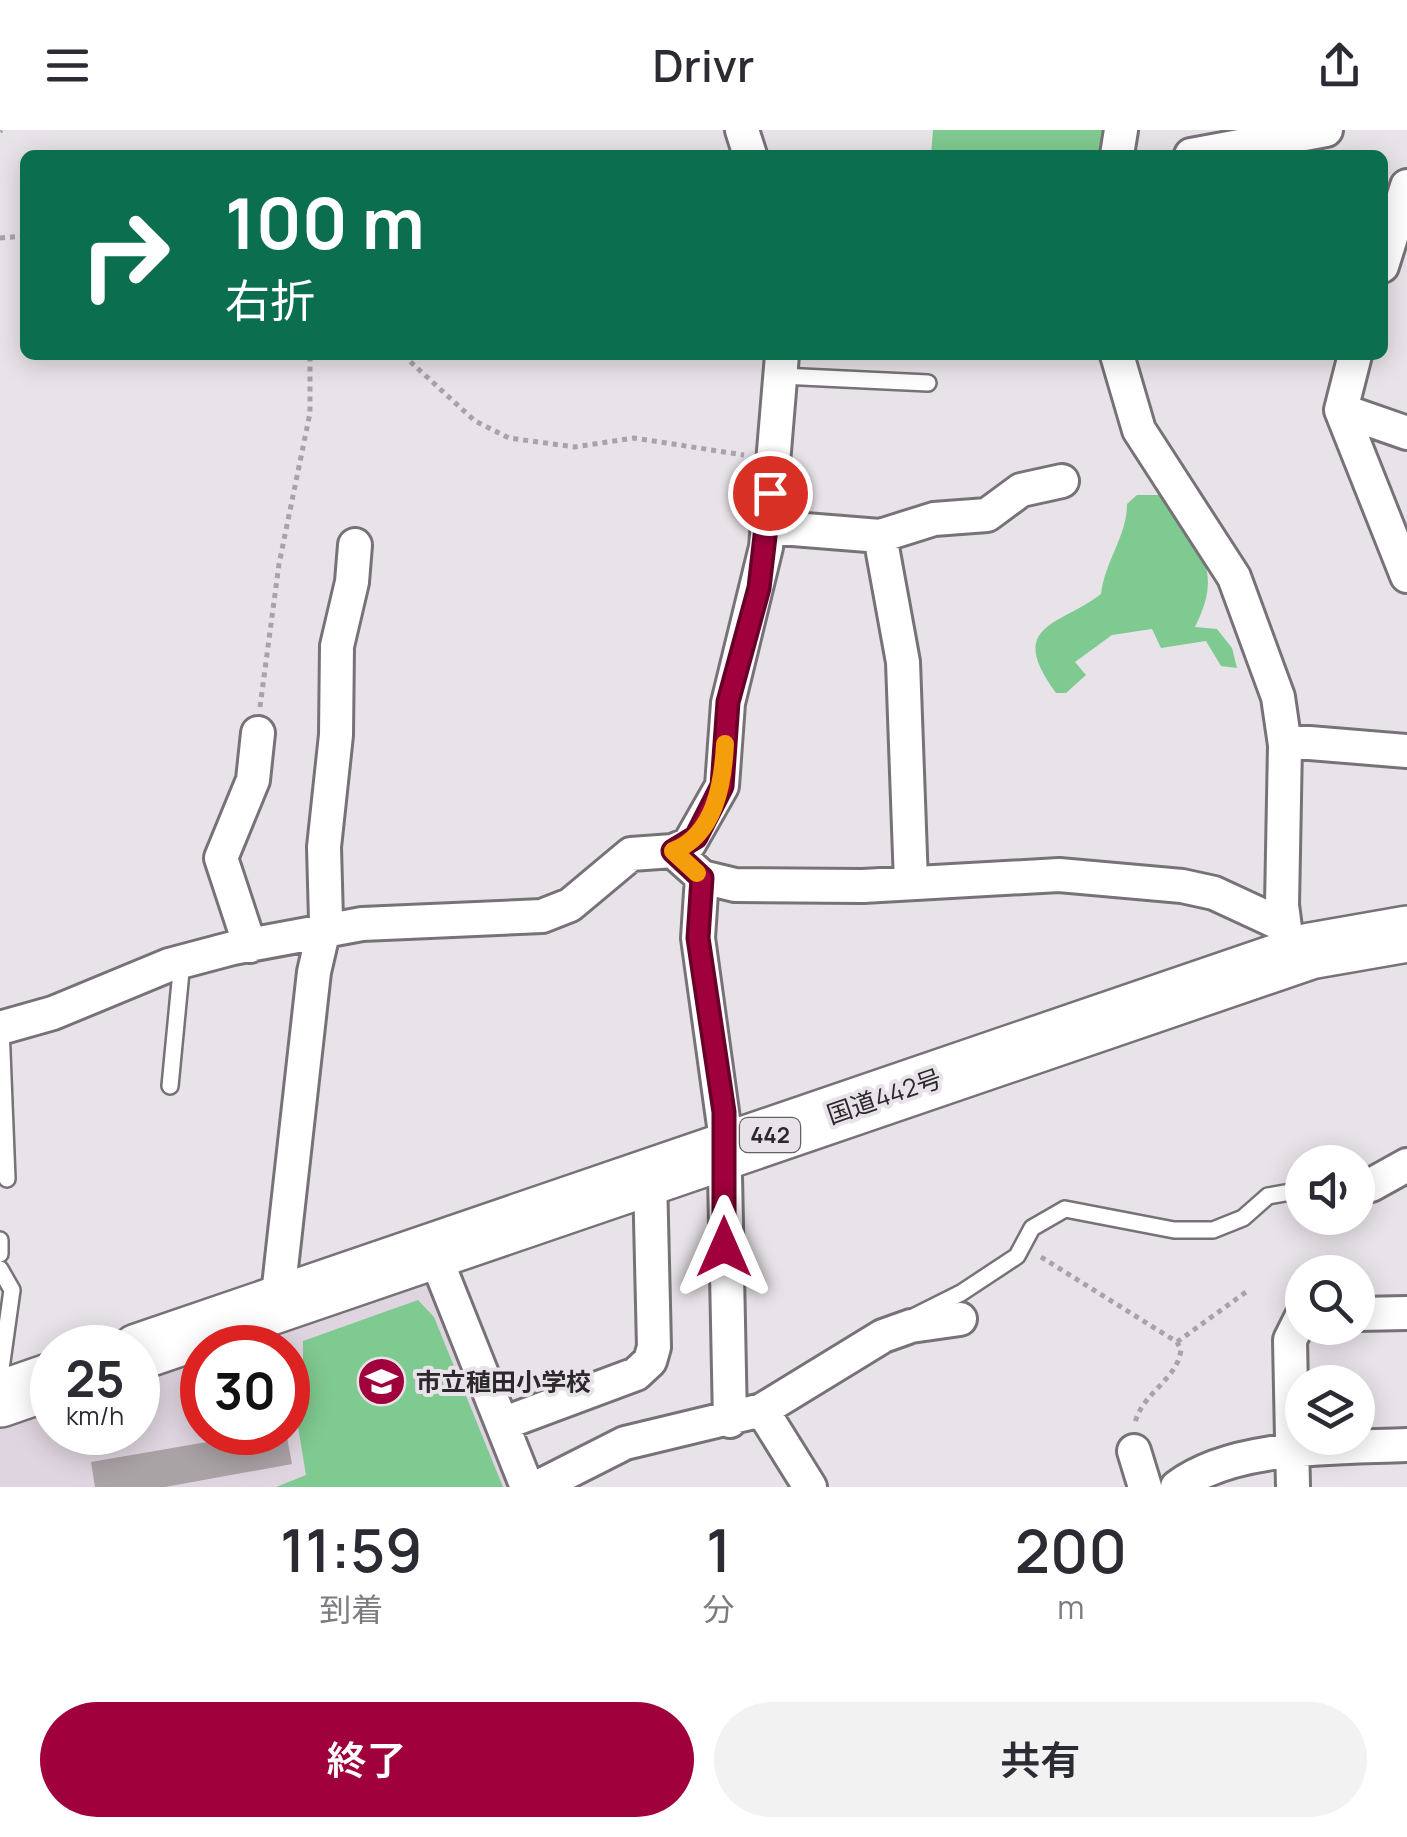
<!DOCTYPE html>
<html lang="ja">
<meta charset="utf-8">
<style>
body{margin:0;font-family:Manrope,"Noto Sans JP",sans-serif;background:#f2f2f3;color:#2b2b33;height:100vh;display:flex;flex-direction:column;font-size:38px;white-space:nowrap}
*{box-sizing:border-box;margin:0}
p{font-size:32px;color:#7c7c81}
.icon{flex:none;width:55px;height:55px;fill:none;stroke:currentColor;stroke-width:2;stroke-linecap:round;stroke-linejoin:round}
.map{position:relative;height:1357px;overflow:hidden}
.panel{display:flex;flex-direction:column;background:#fff;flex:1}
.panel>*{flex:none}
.banner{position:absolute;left:20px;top:20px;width:1368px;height:210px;border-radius:15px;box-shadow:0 5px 25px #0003;background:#0b6e4f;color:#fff;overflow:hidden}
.controls{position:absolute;left:1285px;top:1015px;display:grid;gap:20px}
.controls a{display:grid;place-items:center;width:90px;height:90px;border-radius:50%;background:#fff;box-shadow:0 5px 25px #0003;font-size:50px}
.speed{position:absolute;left:30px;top:1195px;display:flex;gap:20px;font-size:50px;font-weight:700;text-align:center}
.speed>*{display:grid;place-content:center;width:130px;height:130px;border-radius:50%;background:#fff;box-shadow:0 5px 25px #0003;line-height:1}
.speed small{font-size:25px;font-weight:400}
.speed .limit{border:15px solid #d22;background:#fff;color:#111}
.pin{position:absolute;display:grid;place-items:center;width:85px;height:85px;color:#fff;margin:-42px;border:5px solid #fff;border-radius:50%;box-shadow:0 2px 10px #0007}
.me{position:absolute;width:110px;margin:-55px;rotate:0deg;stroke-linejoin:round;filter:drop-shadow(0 0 8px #0008)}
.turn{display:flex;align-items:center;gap:35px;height:210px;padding:0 40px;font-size:45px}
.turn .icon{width:130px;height:130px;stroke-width:2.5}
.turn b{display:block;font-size:70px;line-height:85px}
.eta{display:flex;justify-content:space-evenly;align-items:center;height:170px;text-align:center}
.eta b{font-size:60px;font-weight:600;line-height:70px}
.action{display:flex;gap:20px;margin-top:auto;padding:20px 40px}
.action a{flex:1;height:115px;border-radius:60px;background:#a0013d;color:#fff;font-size:40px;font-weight:600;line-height:115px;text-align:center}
.action a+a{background:#f2f2f3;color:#2b2b33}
header{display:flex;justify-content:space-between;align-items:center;height:130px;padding:0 40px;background:#fff;font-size:45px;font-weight:600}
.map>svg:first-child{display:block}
.built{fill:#dfd5e0;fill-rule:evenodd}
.green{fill:#7fca90}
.building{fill:#aaa3a6}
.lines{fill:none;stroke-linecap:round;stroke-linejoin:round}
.lane-casing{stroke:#777277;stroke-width:20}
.street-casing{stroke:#777277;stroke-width:38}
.highway-casing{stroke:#777277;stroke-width:60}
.path{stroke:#a7a3a7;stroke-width:5;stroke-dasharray:5 5;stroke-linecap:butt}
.lane{stroke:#fff;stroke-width:15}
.street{stroke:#fff;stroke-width:32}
.highway{stroke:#fff;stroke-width:55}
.route-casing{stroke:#680128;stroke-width:25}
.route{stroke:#a0013d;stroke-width:18}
.slow{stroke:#f59e0b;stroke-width:18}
.labels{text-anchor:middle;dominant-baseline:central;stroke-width:8;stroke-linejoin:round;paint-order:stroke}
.shield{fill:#e8e3e8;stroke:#646164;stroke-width:2.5}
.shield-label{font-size:22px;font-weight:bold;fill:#2b292b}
.street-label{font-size:25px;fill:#2b292b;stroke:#e8e3e8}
.poi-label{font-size:25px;font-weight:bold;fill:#2b292b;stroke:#e8e3e8;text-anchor:start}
</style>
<header><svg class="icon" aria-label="menu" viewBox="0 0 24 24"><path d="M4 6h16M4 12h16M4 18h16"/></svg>Drivr<svg class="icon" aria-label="share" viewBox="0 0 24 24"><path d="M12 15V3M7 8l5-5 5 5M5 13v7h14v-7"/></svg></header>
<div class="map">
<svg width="1407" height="1357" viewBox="0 0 1407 1357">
<rect width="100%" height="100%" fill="#e8e3e8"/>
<!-- built -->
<path class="built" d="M429,1135L517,1357H0V1283L52,1267V1302H138V1237ZM202,1218H288V1302H202Z"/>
<!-- green -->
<path class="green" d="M933,0H1107L1105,25H931Z
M1137,365H1161C1196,415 1226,436 1195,497L1217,499L1232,518L1237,538L1221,536L1206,511L1161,518L1152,499L1112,505L1075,532L1086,545L1066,563H1056C1005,494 1060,496 1101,464C1105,431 1127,406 1127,374Z
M418,1170L434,1187L503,1357H276L306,1345L288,1236L303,1233V1211Z"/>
<!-- building -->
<path class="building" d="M235,1302H286L292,1334L165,1357H95L91,1332L236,1307Z"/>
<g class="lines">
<defs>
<path id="lane" d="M781,246L928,253
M1,897L7,1049
M170,956L182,831
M0,1110V1124
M0,1139L12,1160L0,1246
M915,1186L961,1163L1017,1126L1032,1098L1065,1079L1174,1100H1213L1243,1088L1268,1066L1302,1060"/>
<path id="street" d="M742,0L750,25
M1117,25L1121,0
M1191,25L1326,0
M1382,136L1407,56
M1117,225L1139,300L1234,447L1278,567L1285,615L1282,775L1289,828
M1355,225L1341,280L1407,446
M1341,280L1407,303
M768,397L880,406L934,389L987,385L1021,360L1062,351
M880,406L903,532L911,753
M1285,611L1407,621
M673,721L702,747L735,755L863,756L1059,745L1182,756L1214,763L1283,795
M702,747L698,808L724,996L730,1291
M250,816L221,728L253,650L258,603
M0,898L53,883L169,835L233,818L362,794L542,786L570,775L631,724L673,721L689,714L722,656L728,573L766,417L782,225
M1371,1055L1407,1035
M433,1121L527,1357
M277,1174L314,842L326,790L324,717L336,605L337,516L352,452L355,415
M1358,1184L1407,1183
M762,1280L810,1357
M502,1294L636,1244L650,1231L654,1217L650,1047
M1134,1321L1145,1357
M538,1357L625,1313L762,1280L883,1206L911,1196L960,1189
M1177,1357C1234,1314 1338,1318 1407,1315
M1293,1357L1290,1210L1302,1186"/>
<path id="highway" d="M138,1222L1310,821L1407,804
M0,1269L52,1251"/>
</defs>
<!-- lane casing -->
<use href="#lane" class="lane-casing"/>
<!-- street casing -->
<use href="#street" class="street-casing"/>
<!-- highway casing -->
<use href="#highway" class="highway-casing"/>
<!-- path -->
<path class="path" d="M0,1L2,0
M0,108L25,106
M403,225L475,291L509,308L575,317L634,308L744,325
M260,577L279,434L310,283V225
M1041,1127L1177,1212L1181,1220C1177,1250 1142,1263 1135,1293
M1177,1212L1246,1162"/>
<!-- lane -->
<use href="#lane" class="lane"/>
<!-- street -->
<use href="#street" class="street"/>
<!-- highway -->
<use href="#highway" class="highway"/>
</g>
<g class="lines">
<defs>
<path id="route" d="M724,1117V982L698,808L702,748L673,721L696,707L722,656L728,572L759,458L770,363"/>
</defs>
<!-- route casing -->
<use href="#route" class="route-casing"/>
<!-- route -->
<use href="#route" class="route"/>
<!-- slow -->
<path class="slow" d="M697,743L673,721C715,705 723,653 725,614"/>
</g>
<!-- icons -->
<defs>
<symbol id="school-disc" viewBox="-11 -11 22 22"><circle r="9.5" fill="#a0013d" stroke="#e8e3e8"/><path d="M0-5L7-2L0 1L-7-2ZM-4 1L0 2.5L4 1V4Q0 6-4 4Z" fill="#fff"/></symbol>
</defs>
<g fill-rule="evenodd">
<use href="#school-disc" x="354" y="1224" width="55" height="55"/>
</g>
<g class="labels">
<!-- shield labels -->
<rect class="shield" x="740" y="988" width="60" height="34" rx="8"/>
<g class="shield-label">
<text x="770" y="1005">442</text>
</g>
<!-- street labels -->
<g class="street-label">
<text transform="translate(884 966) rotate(-19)">国道442号</text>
</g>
<!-- poi labels -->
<g class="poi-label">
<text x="416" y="1251">市立稙田小学校</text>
</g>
</g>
</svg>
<div class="controls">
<a><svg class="icon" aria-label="sound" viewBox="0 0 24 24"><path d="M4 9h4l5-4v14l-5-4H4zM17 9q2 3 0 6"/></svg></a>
<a><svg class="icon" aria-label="search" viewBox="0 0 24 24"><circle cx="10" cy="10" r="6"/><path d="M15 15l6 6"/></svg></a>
<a><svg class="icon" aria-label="layers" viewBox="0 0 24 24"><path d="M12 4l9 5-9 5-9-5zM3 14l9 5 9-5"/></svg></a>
</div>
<div class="speed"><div>25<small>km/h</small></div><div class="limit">30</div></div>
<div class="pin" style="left:770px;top:363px;background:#d93025"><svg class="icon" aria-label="arrive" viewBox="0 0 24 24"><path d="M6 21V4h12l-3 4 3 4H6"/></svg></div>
<svg class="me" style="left:724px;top:1117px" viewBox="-20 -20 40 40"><path d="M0-17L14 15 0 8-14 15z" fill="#a0013d" stroke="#fff" stroke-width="4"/></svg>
<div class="banner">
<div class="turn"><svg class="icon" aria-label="right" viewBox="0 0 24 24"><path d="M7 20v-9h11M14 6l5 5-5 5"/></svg><div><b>100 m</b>右折</div></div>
</div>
</div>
<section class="panel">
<div class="eta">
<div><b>11:59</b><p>到着</p></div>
<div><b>1</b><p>分</p></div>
<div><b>200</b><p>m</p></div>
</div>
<div class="action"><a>終了</a><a>共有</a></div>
</section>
